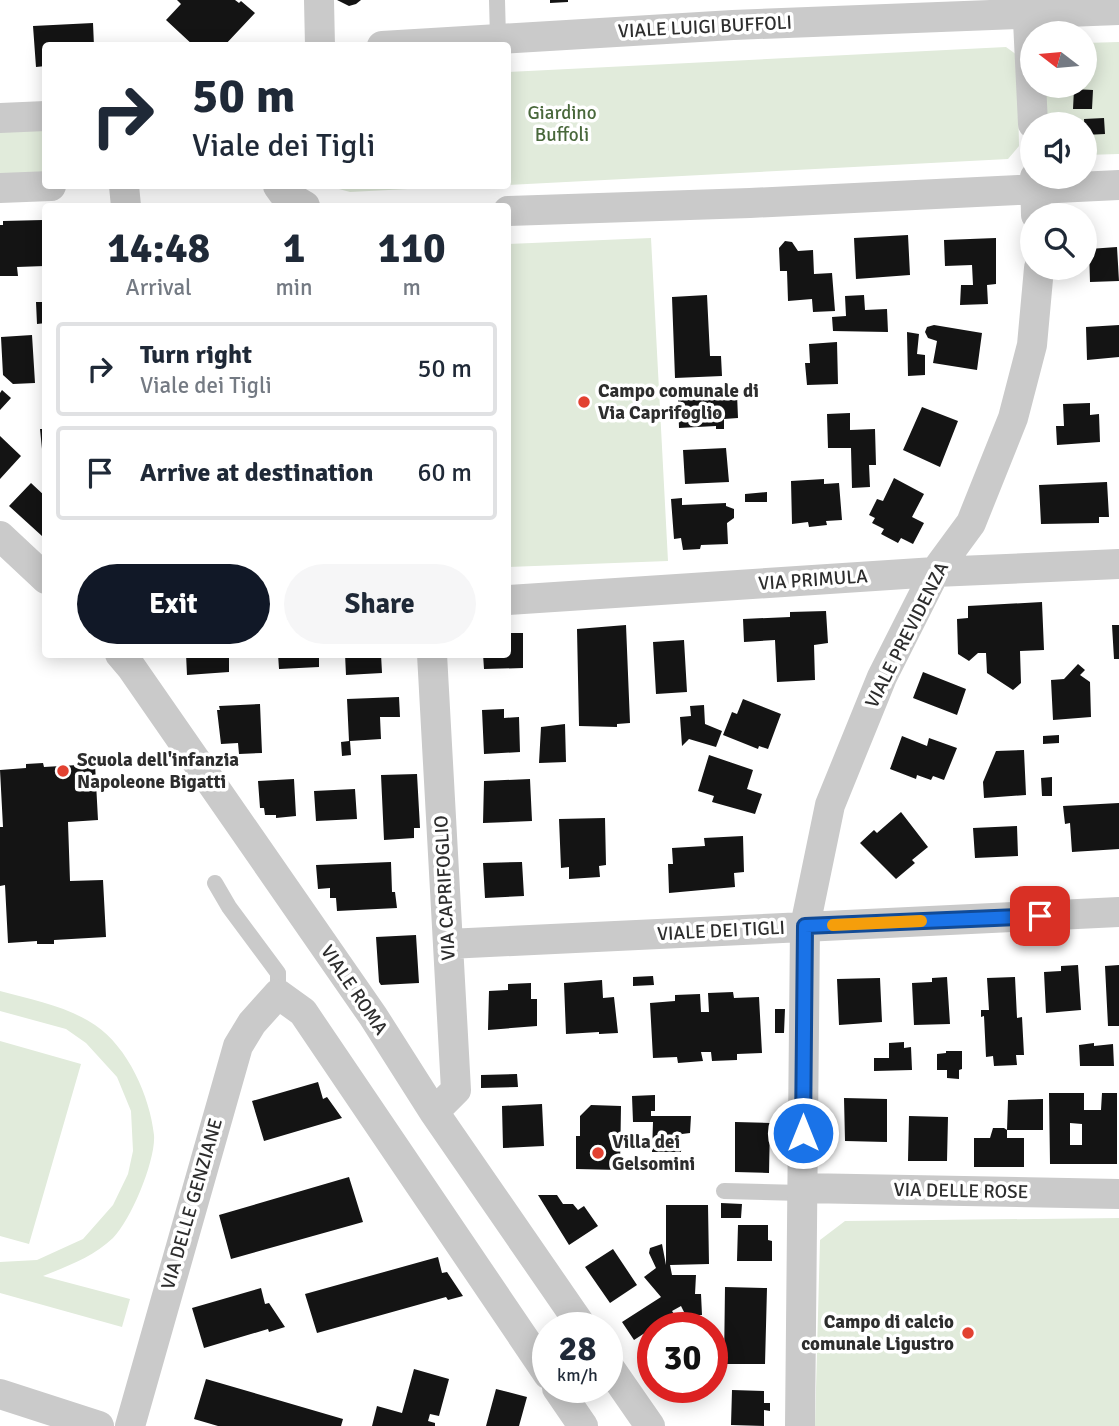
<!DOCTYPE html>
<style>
body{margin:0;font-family:Signika,sans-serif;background:#f6f6f7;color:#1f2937;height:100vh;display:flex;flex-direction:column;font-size:26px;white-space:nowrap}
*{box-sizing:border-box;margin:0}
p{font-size:23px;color:#747a83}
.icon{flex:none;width:38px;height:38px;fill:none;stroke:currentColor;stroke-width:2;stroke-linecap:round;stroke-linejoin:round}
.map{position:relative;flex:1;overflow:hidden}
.side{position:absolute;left:42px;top:203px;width:469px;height:455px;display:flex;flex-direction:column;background:#fff;border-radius:7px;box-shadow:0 4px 18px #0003}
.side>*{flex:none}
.top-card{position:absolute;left:42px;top:42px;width:469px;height:147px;border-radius:7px;box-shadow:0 4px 18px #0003;background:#fff;color:#1f2937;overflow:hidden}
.needle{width:46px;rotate:286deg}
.tools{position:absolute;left:1020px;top:21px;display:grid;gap:14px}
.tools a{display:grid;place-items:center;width:77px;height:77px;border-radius:50%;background:#fff;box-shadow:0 4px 18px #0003;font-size:35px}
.speed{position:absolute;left:532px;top:1312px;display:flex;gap:14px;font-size:35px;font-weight:700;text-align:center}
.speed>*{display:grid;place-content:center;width:91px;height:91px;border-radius:50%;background:#fff;box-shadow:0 4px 18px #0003;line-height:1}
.speed small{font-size:18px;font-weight:400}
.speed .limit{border:10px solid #d22;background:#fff;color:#111}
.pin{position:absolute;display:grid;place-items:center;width:60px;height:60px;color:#fff;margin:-30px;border-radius:14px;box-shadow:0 4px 10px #0006}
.me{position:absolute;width:77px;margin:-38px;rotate:0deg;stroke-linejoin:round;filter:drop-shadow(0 0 5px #0008)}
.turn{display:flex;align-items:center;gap:24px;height:147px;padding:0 35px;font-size:32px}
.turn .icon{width:91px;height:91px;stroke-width:2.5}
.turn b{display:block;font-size:49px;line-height:60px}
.eta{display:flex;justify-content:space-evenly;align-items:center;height:119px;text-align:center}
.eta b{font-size:42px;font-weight:800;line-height:49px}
.cta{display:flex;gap:14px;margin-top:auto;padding:14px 35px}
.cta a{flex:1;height:80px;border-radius:42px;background:#111827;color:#fff;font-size:28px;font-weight:800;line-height:80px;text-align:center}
.cta a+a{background:#f6f6f7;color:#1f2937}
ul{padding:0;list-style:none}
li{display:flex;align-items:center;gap:21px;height:94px;margin:0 14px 10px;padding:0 21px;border:4px solid #e0e1e3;border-radius:7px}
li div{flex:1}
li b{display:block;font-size:26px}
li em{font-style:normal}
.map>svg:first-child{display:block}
.green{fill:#e1ebdb}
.building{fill:#141414;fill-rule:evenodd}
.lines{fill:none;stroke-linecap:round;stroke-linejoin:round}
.service{stroke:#cacaca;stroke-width:16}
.minor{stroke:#cacaca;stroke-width:30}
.route-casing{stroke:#114b97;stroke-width:18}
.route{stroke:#1a73e8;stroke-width:12}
.slow{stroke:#f59e0b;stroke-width:12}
.poi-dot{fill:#e24131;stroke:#fff;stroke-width:2.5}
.labels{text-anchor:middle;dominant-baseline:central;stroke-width:7;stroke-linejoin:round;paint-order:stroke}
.street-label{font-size:19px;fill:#2d2d2d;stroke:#fff}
.park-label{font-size:19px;fill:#49683b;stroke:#fff}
.poi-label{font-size:19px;font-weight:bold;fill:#2d2d2d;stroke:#fff;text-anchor:start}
</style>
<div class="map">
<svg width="1119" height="1426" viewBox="0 0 1119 1426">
<rect width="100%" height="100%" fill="#fff"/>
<!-- green -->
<path class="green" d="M1119,42V154L1085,155V124H1047L1045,86H1085V43Z
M1006,47L1017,55L1019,146L1008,159L508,185V72Z
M45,128V175L0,177V130Z
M328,186H408V189L350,192Z
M651,238L668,561L508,567V244Z
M0,991C32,1000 67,1006 95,1025C128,1047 150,1097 154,1135C156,1160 131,1220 113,1238C93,1257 68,1266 43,1276L130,1299L122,1327L0,1293V1262L37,1260L83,1239L113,1205L128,1174L133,1151L131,1111L117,1077L86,1043L66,1029L0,1011Z
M0,1041L81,1064L29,1244L0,1236Z
M1119,1218V1426H815L820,1240L845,1221Z"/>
<!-- building -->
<path class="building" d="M177,0H235L239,3L241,1L255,13L224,46H194L166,20L181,4Z
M337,0H361L356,4L349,6Z
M550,0H568V2L550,3Z
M93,23L94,46H46V66L36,67L33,26Z
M1074,89L1093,90L1092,109H1073Z
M1104,118L1105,134L1085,135L1084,119Z
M43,220L45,266L17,267L18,276H0V225H3V221Z
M908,235L910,275L856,279L854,238Z
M996,238V284L987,285L988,304L960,305L961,285H973L972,265L945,266L944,240Z
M785,241L792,242L798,251L813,250L814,274L832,273L835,311L813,312L812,299L788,301L787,271H780L779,248Z
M1117,247L1119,281L1090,282L1089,249Z
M707,295L710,356H721L722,376L675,378L672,297Z
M864,295L865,310L887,309L888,332L833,331L832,317L846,316L845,296Z
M36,302H46V323L37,324Z
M934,325L982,333L977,370L933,363L937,341L928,338L925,332L927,327Z
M1119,325V357L1087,360L1086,327Z
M907,332L919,334L917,354L925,355V375L908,376Z
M32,335L35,383L13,384L3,375L1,337Z
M837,342L838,384L807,385L805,363H810L809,344Z
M2,390L11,398L0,410V393Z
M737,394L738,418L724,419V429H716V426L679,428L678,399L729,397Z
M1090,403V415L1099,414L1100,442L1057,445L1056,426H1064L1063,404Z
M922,407L958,421L940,467L903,450Z
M850,413V430L875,429L876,465H869L870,487L852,488L851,448H828L827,414Z
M40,429H46V448L42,449Z
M0,436L21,456L0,479Z
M726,448L729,482L685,484L683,450Z
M894,478L924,494L912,517L924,523L913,544L901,538L898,543L881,534L884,529L872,523L875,518L869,515L877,499L883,501Z
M824,479V484L839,483L842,520L826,521L827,525L809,527L808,522L792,524L791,481Z
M1107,482L1109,517H1099V523L1041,524L1039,485Z
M31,483L46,497V532L42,536L9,506Z
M767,492V502H745V494Z
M682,498V505L726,503V506L734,509V518L727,523L728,544L701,545L700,549L683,550L681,538L674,539L671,499Z
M1042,602L1044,650L1020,651L1021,683L1013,690L987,673L986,653H978L969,661L958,654L957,619L968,618V606Z
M826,611L828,643L814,645L815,680L777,682L775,640L744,642L743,619L790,617V612Z
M626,625L630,723L617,724V727L579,726L577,629Z
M1112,625H1119V659H1114Z
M508,633H523V668L484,669L483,654H508Z
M684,640L687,692L656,694L653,642Z
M186,654H229V672L187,675Z
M278,654H319V667L279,669Z
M345,654H381L382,673L346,675Z
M1078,664L1085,670L1080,675L1090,682L1091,717L1053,720L1051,680L1064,679Z
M923,672L966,689L957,715L913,698Z
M399,697L400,717H380L381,739L350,741L351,755L342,756L341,742L349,741L347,699Z
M743,699L781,714L768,749L759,746L758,749L723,735L732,712L737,714Z
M260,704L262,753L239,754L238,743L221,744L217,710H220L219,706Z
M704,705L705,724L722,731L716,747L689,739L682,746L680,717L691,716L690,706Z
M504,709V718L519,717L520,752L484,754L482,710Z
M565,724L566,762L539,763L541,727Z
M1059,735V743L1043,744V736Z
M902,736L927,746L929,738L957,748L944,780L933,776L931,780L917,775L916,779L890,769Z
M1024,750L1026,795L984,798L983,782L996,751Z
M709,755L753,770L747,789L762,794L755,814L712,802L714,796L698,791Z
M43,763L44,767L95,764L98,820L68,822L70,881L103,880L106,937L54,940V944H37V941L8,943L5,885L0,886V827H3L0,770L26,768V764Z
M417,774L420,828H414V838L384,840L381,775Z
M1052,777V796H1042L1041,778Z
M294,779L296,816L276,818V815H265L264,808H260L258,781Z
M530,779L532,821L483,823L484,781Z
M355,789L357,819L316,821L314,791Z
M1119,803V849L1072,852L1070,823L1065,824L1063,806Z
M901,812L928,847L912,860L915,863L896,879L860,843L874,830L877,833Z
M605,818L606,865L599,866L600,877L569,879V867L561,868L559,819Z
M1017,826L1018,856L975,858L973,828Z
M743,836L744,872L734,873L735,887L669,893L668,864H673L672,848L705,846L704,838Z
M391,862L392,892H395L397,908L337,911L336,898H330V888L318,889L316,865Z
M522,862L524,896L485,898L483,863Z
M416,935L419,983L381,985L379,982L376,937Z
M1078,965L1081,1010L1046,1013L1044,972L1061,971V966Z
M1119,965V1026H1108L1105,966Z
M653,976L654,985L633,986V977Z
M947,977L950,1024L914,1025L912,983L932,982V978Z
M1015,977L1017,1018L1022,1017L1024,1055H1016L1017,1065L994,1066L993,1056L986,1057L984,1016L981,1017V1010H989L987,978Z
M880,978L882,1022L839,1025L837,979Z
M602,980L603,998L614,997L618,1033L599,1034V1032L566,1034L564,983Z
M531,983V999H537V1026L488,1030L489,991L508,990V984Z
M733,992L734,998L759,997L762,1053L737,1054V1060L712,1061L711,1052H701L703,1061L678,1063L677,1057L653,1058L650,1003L675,1001V995L700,994L701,1012H709L708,993Z
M775,1009H785L784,1033H775Z
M904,1042V1048L911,1047L912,1070L874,1071V1058H889V1043Z
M1094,1043V1046L1113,1044L1114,1066H1080L1079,1045Z
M946,1051H962V1069L959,1070V1079L947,1078V1070H937V1054L946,1053Z
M517,1074L518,1087L481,1088V1075Z
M318,1082L323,1099L327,1097L342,1118L264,1141L252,1101Z
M1049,1093H1084V1110H1101L1102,1093H1117V1164H1050ZM1070,1123L1082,1124V1145H1070Z
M655,1095V1111H651V1116H691L690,1133L682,1134L681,1152H652L653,1122H633L632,1096Z
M844,1098L887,1099V1142L845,1141Z
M1043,1099V1130H1007L1008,1100Z
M542,1104L544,1146L503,1148L502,1106Z
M591,1105L621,1106L620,1170L576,1169V1136H580V1116Z
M909,1116L948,1117L947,1161H908Z
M735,1122L770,1123L769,1173L735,1172Z
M993,1128H1004L1007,1130V1138H1024V1167H974V1138H990Z
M349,1177L363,1222L231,1259L219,1215Z
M538,1195H557L563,1204H573L578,1210L584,1206L598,1226L569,1245Z
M721,1203L742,1204L741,1218H721Z
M666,1205H708L709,1264L670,1265L672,1275H696L695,1294H701L702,1315H691L696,1328H677L681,1326L675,1319L685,1314L681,1306L672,1311L674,1314L634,1340L622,1322L661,1297L644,1277L656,1268L649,1253L650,1248L662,1244L666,1265Z
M738,1225H768V1240L772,1241V1261H737Z
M613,1249L637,1285L610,1303L585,1267Z
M438,1257L442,1273L447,1272L463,1296L448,1300L446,1297L317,1333L305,1294Z
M725,1287L767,1288L765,1364H724Z
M261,1288L265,1304L269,1303L285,1327L269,1332L268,1329L204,1348L192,1308Z
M414,1369L449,1379L439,1416L430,1414L428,1421L435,1423V1426H372L377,1406L402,1413Z
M206,1379L343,1419L341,1426H218L194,1419Z
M496,1389L527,1397L519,1426H486Z
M732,1390L764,1391V1403H770V1411L764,1410V1426L731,1425Z"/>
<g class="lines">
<!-- service -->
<path class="service" d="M497,0L498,38
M215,883L229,907L278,973V994
M724,1191L802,1193"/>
<!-- minor -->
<path class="minor" d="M319,0L320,46
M1027,0L1033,124
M382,46L733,25L1119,10
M0,118L46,116
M1035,177L1036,215
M124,186L126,206
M278,186L283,193L305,206
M0,188L51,186
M508,211L750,203L1119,185
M0,536L46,579
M508,600L935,572L1119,564
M120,654L131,667L373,1016L434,1112L583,1328
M432,654L456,1090L434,1112
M448,944L1119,912
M802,1188L1119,1194
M607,1364L650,1426
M557,1388L583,1426
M0,1394L99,1426
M130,1426L238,1046L252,1023L278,994L303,1012L548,1374
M800,1426L805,926L830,805L882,677L935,572L971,523L1013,418L1032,345L1039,268"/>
</g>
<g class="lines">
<defs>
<path id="route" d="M803,1133L805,926L1040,916"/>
</defs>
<!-- route casing -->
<use href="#route" class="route-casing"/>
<!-- route -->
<use href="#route" class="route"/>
<!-- slow -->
<path class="slow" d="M833,925L921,921"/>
</g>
<!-- markers -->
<g class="poi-dot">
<circle cx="584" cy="402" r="7"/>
<circle cx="63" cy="771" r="7"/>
<circle cx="598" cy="1153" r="7"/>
<circle cx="968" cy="1333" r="7"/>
</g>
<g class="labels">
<!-- street labels -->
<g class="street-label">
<text transform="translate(705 27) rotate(-3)">VIALE LUIGI BUFFOLI</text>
<text transform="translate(813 580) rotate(-4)">VIA PRIMULA</text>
<text transform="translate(907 635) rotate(-63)">VIALE PREVIDENZA</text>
<text transform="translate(445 888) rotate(-93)">VIA CAPRIFOGLIO</text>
<text transform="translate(721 931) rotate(-3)">VIALE DEI TIGLI</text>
<text transform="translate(354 990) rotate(56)">VIALE ROMA</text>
<text transform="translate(961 1191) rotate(1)">VIA DELLE ROSE</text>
<text transform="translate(192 1204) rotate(-74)">VIA DELLE GENZIANE</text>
</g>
<!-- park labels -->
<g class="park-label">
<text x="562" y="113">Giardino<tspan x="562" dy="22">Buffoli</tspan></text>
</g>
<!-- poi labels -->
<g class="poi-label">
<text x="598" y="391">Campo comunale di<tspan x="598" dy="22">Via Caprifoglio</tspan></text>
<text x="77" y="760">Scuola dell'infanzia<tspan x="77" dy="22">Napoleone Bigatti</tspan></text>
<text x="612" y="1142">Villa dei<tspan x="612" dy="22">Gelsomini</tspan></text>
<text x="954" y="1322" text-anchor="end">Campo di calcio<tspan x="954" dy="22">comunale Ligustro</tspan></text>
</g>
</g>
</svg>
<div class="tools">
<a><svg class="needle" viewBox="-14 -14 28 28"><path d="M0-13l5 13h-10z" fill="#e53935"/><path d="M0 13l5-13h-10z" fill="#747a83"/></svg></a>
<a><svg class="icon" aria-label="sound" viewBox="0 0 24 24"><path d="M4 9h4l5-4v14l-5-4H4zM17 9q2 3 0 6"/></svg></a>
<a><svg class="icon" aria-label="search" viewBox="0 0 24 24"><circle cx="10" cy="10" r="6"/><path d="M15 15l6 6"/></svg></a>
</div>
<div class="speed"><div>28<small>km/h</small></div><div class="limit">30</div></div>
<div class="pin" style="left:1040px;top:916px;background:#d93025"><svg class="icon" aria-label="arrive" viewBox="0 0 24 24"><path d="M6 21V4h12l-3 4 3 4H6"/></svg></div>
<svg class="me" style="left:803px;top:1133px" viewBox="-20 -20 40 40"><circle r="17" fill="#1a73e8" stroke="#fff" stroke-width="3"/><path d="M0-11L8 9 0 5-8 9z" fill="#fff"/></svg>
<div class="top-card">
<div class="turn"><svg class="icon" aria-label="right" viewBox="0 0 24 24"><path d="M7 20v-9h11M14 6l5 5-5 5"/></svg><div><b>50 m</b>Viale dei Tigli</div></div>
</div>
<section class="side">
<div class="eta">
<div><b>14:48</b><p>Arrival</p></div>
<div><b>1</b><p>min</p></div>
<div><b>110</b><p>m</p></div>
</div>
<ul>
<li><svg class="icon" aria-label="right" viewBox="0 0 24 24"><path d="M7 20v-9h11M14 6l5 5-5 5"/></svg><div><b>Turn right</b><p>Viale dei Tigli</p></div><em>50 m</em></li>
<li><svg class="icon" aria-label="arrive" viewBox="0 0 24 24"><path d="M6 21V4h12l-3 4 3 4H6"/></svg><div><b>Arrive at destination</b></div><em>60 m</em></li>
</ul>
<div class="cta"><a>Exit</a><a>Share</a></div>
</section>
</div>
